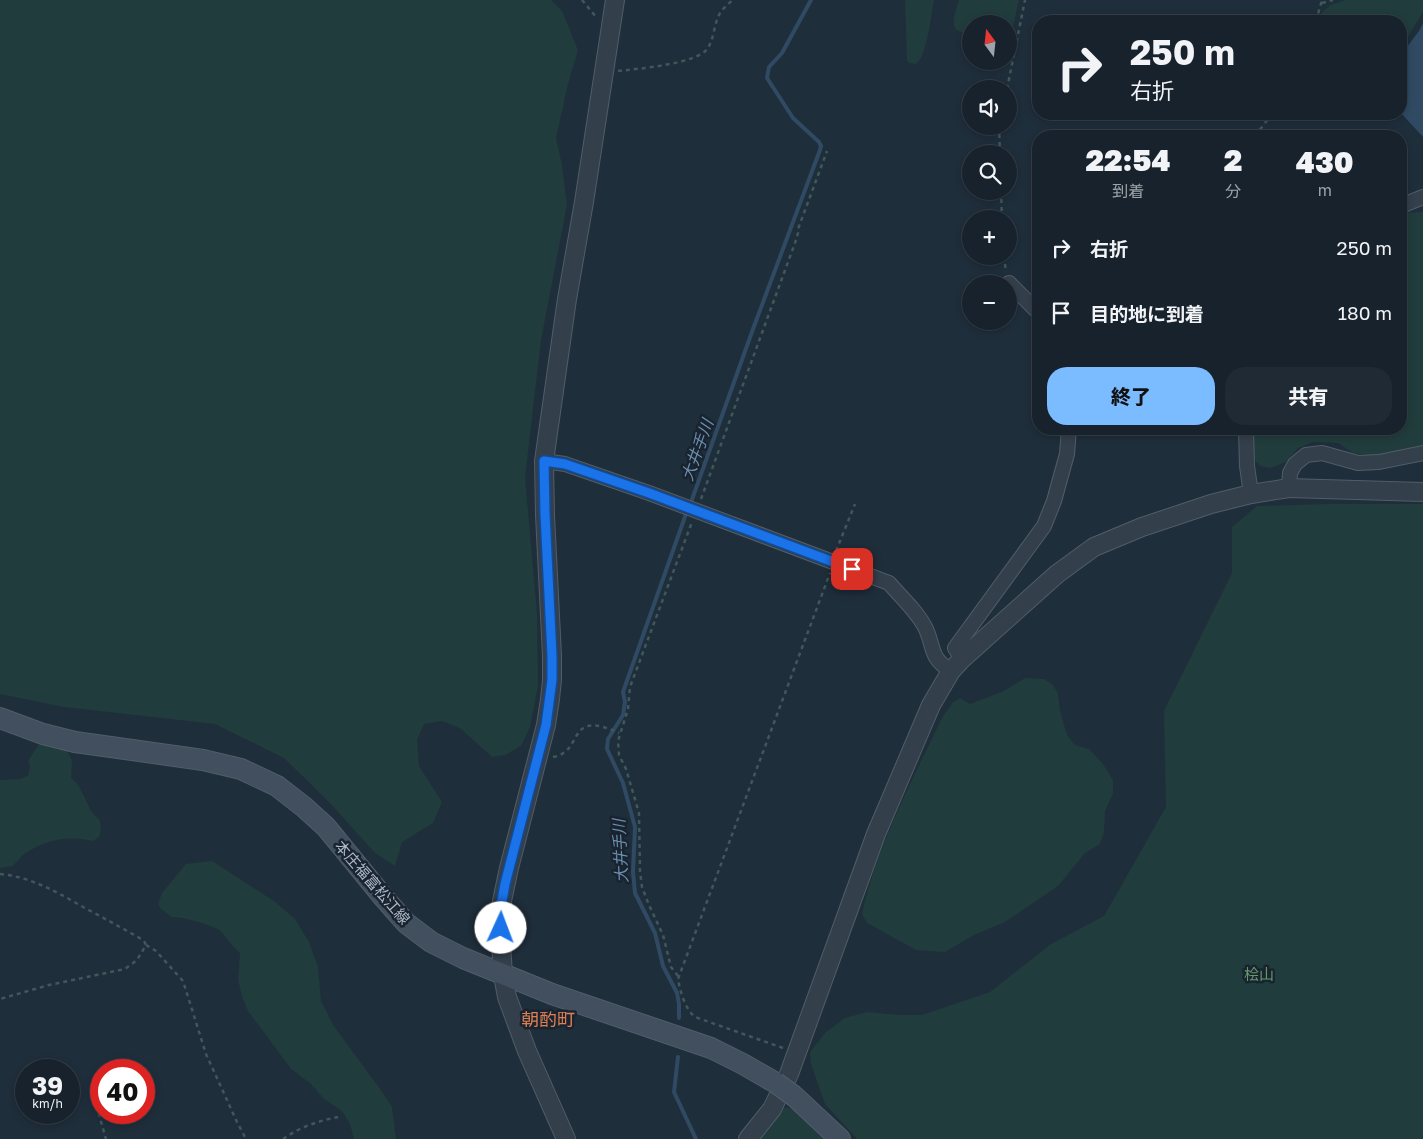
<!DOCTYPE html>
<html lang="ja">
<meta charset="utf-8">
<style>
body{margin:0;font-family:"Golos Text","Noto Sans JP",sans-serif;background:#202a34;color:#f1f3f6;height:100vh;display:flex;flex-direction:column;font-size:19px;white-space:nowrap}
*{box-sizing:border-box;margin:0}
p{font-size:16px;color:#9ea4a9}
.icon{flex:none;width:28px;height:28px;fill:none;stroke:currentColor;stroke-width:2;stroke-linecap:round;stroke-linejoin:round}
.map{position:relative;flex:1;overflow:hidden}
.drawer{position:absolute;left:1032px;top:130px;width:375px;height:305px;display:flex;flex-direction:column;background:#17222c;border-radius:20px;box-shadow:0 2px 8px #0003,0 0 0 1px #363f48}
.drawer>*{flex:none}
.top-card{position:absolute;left:1032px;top:15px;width:375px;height:105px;border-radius:20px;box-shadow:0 2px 8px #0003,0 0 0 1px #363f48;background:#17222c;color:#f1f3f6;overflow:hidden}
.needle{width:32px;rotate:345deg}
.controls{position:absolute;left:962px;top:15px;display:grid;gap:10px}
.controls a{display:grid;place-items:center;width:55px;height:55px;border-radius:50%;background:#17222c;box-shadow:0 2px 8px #0003,0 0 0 1px #363f48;font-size:25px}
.speed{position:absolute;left:15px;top:1059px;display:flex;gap:10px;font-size:25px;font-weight:700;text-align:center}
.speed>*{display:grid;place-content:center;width:65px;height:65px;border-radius:50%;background:#17222c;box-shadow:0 2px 8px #0003,0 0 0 1px #363f48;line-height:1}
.speed small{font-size:12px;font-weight:400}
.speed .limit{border:8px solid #d22;background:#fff;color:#111}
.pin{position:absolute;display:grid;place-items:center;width:42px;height:42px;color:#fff;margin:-21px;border-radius:10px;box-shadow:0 2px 8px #0006}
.me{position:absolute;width:55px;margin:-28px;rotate:2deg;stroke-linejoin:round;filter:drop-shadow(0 0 4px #0008)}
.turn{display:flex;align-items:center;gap:18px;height:105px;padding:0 15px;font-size:22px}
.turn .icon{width:65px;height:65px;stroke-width:2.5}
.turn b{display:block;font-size:35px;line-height:42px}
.eta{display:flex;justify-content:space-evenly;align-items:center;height:85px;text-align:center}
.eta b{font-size:30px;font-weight:800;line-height:35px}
.action{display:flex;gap:10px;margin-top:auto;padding:10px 15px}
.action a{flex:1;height:58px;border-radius:20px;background:#7bbbff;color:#111;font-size:20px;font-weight:800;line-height:58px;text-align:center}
.action a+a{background:#202a34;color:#f1f3f6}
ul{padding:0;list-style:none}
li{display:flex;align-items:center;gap:15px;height:65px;padding:0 15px}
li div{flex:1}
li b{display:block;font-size:19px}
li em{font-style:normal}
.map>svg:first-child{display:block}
.green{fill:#213c3c}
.water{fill:#2f4a62}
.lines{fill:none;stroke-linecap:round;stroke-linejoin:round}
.stream{stroke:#2f4a62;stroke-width:4}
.minor-casing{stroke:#515d69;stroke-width:16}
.tertiary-casing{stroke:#515d69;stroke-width:20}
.secondary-casing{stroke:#515d69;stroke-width:22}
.path{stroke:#3f5859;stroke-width:2.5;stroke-dasharray:4 4;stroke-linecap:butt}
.minor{stroke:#333f4b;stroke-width:14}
.tertiary{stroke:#333f4b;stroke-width:18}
.secondary{stroke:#414f5f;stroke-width:20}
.secondary-bridge-casing{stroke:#515d69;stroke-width:22;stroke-linecap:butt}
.secondary-bridge{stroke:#414f5f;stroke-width:20}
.route-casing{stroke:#114b97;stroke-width:12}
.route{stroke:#1a73e8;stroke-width:9}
.labels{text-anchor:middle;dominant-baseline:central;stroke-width:5;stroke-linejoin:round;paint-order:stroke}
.street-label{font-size:15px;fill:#aebac8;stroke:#192430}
.park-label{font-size:15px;fill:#639a6a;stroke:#192430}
.water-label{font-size:16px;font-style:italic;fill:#6b8fae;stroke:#192430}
.quarter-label{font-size:18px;fill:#dd8153;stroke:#192430}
</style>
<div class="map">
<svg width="1423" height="1139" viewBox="0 0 1423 1139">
<rect width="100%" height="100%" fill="#1f2e3b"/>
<!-- green -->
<path class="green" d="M0,0H551L562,11L578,50L568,84L556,138L562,165L567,205L541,340L525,478L537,613L538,686L530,727L521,746L505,755L492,757L460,728L442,721L424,724L417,740L419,766L442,802L433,823L402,842L395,866L375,853L328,801L284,758L215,724L64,707L0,694Z
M905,0H934C931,15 927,56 916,64L909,63L907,60Z
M959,0H1019L1010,39L1009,41V24H971V35C967,34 962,33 959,31C948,26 957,9 959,0Z
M1346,0H1423V12L1401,48V21H1320L1322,12L1331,5Z
M1423,212V446L1374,456L1353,453L1338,443L1313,442L1298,448L1286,462L1270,468L1260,466L1253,458V429H1401V213Z
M1328,504H1423V1139H857L825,1104L811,1064L810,1052L826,1032L845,1018L867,1012L899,1015H922L990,992L1051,944L1104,916L1166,807L1164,711L1232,573V527L1257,506Z
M1025,678L1044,679L1053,685L1058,694L1060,711L1067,735L1075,745L1089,749L1103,764L1113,780V794L1105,811L1104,832L1100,844L1085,853L1058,886L1005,922L974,935L945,952L916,950L867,923L862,914C877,845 912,781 942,718L953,702L960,698L970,704L1004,691Z
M39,744L52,745L67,751L72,760L71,778L79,786L91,811L100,821L101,829L99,837L93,841C68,835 44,840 23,855C19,858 16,864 12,866C9,867 3,867 0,868V780L20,779L28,776L30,767L28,761Z
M212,861L274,901L295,919L309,942L318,967L321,1001L333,1025L378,1086L392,1107L396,1139H354L350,1124L342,1111L324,1099L311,1084L291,1069L248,1011L243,999L238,980L240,953L231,944L220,930L202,923L183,918L172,917L161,909L158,904L162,893L186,864Z
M786,1107L796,1111L828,1139H753L773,1115Z"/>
<!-- water -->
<path class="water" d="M1423,23V137L1401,113V55L1419,31Z"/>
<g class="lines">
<!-- stream -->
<path class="stream" d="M690,505L753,329L820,150L821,146L819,142L793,118L767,78L769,67L782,53L811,0
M679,1018V1004L677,993L663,966L655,933L635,893L633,872L635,827L623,783L607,749L608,739L623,715L625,702L623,692L687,511
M678,1057L674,1092L696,1139"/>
<defs>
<path id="minor" d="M1401,206L1423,197
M1009,283L1039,313
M1246,429L1247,466L1251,494
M544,461L565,464L649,493L889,583C901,597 918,612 926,629C935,649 929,657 951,671
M1289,488L1290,473L1295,464L1306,455L1322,453L1358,463L1379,462L1423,453
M962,659L955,648L1044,526L1054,501L1067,454L1069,429"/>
<path id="tertiary" d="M566,1139L527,1051L507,997L503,975L501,943V913L502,901L509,868L546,725L550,699L552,680V656L545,515L544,461L567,299L584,202L615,0
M748,1139L772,1109L789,1074L876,834L931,705L951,671L962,659L1057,574L1094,547L1142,527L1211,504L1251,494L1289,488L1423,492"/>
<path id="secondary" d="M0,718L43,734L75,742L203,760L241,769L277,786L304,807L326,827L384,898L406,923L431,942L463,958L552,994L711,1048L743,1064L776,1083
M794,1096L840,1139"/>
</defs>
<!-- minor casing -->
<use href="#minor" class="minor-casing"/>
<!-- tertiary casing -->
<use href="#tertiary" class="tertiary-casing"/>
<!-- secondary casing -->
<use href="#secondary" class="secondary-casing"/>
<!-- path -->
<path class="path" d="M582,0L597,18
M1322,3L1333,0
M1316,21L1322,0
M618,71C636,69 698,64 708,48C714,38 714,25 719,15C722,9 728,4 733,0
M1007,89L1025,0
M999,126L1000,154
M1255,136L1272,114
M1001,191L1002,219
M1004,256L1006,272
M701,499L795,243L798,233V229L827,151
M836,551L855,504
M553,757C585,752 565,708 619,733
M0,874C31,877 57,892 83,907C102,917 120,927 138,937L144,941L146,945L137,960L125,969L49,985L0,999
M146,945L156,951L183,981L206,1054L237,1122L246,1139
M678,976L671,967L663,935L649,905L642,887L640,871L639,813L626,769L619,755L618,741L628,709L630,687L692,522
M783,1048L695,1017C685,1009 680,991 678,979L830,573
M92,1090L106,1139
M283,1139C300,1127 318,1121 338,1117"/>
<!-- minor -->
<use href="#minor" class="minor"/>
<!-- tertiary -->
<use href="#tertiary" class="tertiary"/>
<!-- secondary -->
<use href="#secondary" class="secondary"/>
<defs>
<path id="secondary-bridge" d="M776,1083L794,1096"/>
</defs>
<!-- secondary-bridge casing -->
<use href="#secondary-bridge" class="secondary-bridge-casing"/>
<!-- secondary-bridge -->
<use href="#secondary-bridge" class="secondary-bridge"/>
</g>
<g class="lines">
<defs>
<path id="route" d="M501,928L502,901L505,884L546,725L552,680V656L545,514L544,461L565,464L649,493L852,569"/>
</defs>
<!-- route casing -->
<use href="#route" class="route-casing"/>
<!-- route -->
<use href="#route" class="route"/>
</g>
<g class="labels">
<!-- street labels -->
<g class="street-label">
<text transform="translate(373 882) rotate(49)">本庄福富松江線</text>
</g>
<!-- park labels -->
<g class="park-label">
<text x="1259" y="974">桧山</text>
</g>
<!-- water labels -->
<g class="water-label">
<text transform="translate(697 450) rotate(-70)">大井手川</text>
<text transform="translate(620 851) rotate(-93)">大井手川</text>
</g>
<!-- quarter labels -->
<g class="quarter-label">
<text x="548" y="1019">朝酌町</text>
</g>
</g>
</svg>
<div class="controls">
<a><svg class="needle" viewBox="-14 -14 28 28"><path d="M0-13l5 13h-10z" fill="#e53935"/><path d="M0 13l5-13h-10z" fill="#9ea4a9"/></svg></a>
<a><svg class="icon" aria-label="sound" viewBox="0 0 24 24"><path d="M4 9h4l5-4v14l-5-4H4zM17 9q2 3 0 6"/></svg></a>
<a><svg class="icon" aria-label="search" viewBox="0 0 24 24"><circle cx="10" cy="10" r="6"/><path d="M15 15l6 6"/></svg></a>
<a>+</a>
<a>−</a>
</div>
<div class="speed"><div>39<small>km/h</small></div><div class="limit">40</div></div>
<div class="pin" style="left:852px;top:569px;background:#d93025"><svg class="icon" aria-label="arrive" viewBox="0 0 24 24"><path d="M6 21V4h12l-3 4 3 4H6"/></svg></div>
<svg class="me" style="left:501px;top:928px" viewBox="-20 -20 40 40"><circle r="19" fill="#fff"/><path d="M0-13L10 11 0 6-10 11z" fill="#1a73e8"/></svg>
<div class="top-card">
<div class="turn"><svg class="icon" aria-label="right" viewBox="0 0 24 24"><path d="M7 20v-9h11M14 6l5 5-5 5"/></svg><div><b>250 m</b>右折</div></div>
</div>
<section class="drawer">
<div class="eta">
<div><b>22:54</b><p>到着</p></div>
<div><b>2</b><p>分</p></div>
<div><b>430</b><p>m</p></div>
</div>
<ul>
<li><svg class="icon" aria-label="right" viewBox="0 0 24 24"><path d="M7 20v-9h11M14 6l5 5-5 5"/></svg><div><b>右折</b></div><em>250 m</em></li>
<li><svg class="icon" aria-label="arrive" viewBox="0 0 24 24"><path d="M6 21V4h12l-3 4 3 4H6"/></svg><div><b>目的地に到着</b></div><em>180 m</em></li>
</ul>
<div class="action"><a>終了</a><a>共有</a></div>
</section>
</div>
